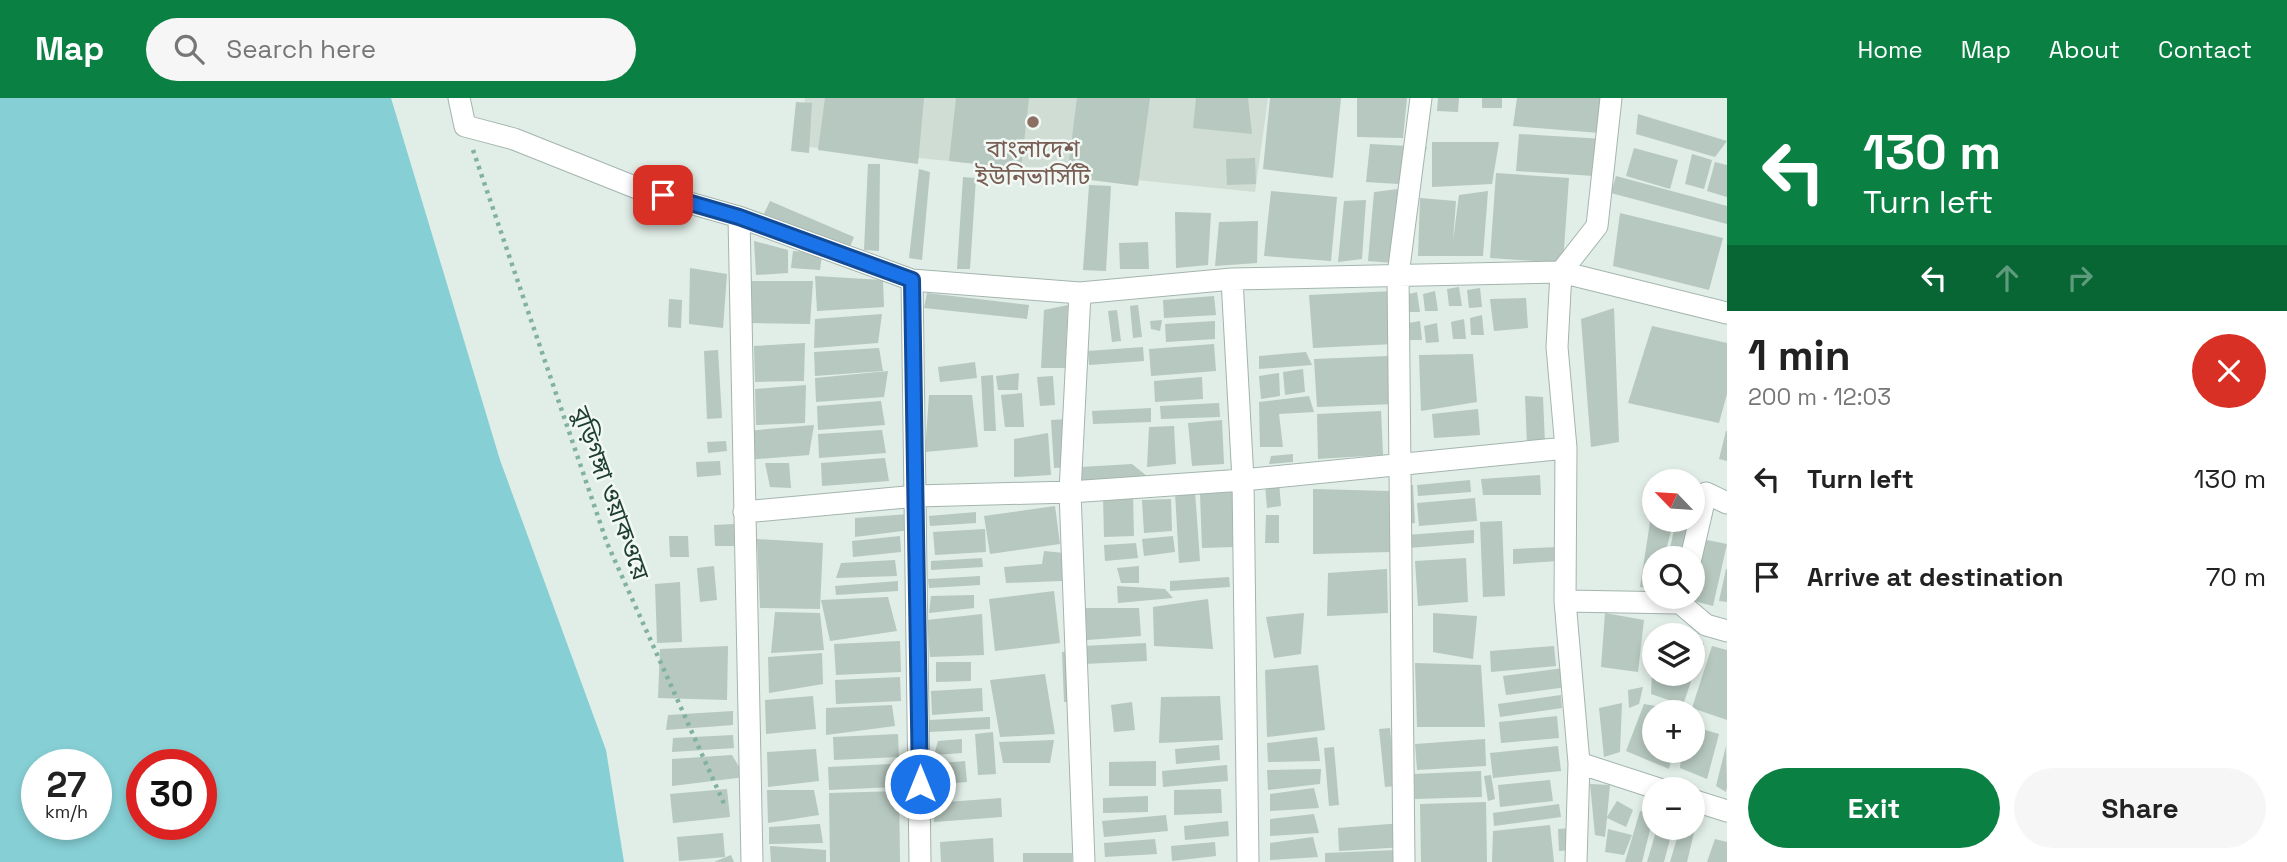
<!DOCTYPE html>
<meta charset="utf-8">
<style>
body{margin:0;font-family:"Space Grotesk","Noto Sans Bengali",sans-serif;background:#f6f6f6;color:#222;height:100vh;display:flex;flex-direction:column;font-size:26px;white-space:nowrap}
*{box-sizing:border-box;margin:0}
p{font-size:23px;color:#767676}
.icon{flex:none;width:38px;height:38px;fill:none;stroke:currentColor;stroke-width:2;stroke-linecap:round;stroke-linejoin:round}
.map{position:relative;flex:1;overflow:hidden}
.drawer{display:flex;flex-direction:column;background:#fff;width:560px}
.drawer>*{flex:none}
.banner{background:#0b8043;color:#fff;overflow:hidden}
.needle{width:46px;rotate:295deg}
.buttons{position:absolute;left:1642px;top:371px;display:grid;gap:14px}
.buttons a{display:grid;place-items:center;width:63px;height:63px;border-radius:50%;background:#fff;box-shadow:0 4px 10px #0003;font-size:35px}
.speed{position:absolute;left:21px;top:651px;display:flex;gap:14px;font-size:35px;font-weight:700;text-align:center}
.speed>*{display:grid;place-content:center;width:91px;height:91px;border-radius:50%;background:#fff;box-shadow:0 4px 10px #0003;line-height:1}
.speed small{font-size:18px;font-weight:400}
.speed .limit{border:10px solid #d22;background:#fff;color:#111}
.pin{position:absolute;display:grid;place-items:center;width:60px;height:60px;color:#fff;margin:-30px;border-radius:14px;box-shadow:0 4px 10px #0006}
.me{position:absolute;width:77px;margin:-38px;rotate:0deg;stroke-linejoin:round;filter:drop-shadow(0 0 5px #0008)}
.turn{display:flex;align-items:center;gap:24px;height:147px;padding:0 21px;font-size:32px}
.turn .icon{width:91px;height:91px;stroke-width:2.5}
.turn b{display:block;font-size:49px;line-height:60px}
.lanes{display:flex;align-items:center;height:66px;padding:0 21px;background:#0003;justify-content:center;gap:35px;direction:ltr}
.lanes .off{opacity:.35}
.round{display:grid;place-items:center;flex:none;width:74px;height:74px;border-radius:37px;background:#f6f6f6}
.headline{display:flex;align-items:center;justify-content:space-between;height:119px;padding:0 21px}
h1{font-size:42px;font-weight:700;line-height:52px}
.action{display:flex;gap:14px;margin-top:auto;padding:14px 21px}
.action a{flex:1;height:80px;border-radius:42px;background:#0b8043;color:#fff;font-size:28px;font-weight:700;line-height:80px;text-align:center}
.action a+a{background:#f6f6f6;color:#222}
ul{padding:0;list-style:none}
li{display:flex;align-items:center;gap:21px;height:98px;padding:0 21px}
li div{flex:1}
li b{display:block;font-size:26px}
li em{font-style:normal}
header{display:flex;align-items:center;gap:42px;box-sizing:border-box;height:98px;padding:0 35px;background:#0b8043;color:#fff}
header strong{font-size:33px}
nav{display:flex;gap:38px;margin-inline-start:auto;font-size:24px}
.search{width:490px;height:63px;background:#f6f6f6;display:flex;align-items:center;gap:18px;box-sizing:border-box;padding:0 24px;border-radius:38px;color:#767676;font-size:26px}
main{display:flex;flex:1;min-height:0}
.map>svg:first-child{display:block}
.built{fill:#cfddd5}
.water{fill:#86d0d5;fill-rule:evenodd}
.building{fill:#b6c8bf}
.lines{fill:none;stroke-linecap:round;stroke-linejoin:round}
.minor-casing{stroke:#a3b5ae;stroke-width:23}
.path{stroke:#80b29e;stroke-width:4.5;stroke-dasharray:3.5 5;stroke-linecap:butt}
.minor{stroke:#fff;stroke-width:21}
.route-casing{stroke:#114b97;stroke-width:18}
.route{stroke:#1a73e8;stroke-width:12}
.education-dot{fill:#8d6e63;stroke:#f2f9f5;stroke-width:2.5}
.labels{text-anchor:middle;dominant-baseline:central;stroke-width:5;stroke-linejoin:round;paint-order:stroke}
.education-label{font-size:24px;fill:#785e54;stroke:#f2f9f5}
.street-label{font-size:24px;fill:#203f34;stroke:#f2f9f5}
</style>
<header>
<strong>Map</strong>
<div class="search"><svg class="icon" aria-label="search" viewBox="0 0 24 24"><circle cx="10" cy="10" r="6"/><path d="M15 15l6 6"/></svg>Search here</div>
<nav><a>Home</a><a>Map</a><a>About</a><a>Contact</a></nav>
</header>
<main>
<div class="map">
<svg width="1727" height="764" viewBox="0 0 1727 764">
<rect width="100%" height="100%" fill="#e1ede7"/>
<!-- built -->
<path class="built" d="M805,0H1268L1255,94L800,48Z"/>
<!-- water -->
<path class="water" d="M0,0H391L500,362L606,652L624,764H0ZM37,667H96V726H37ZM142,667H201V726H142Z"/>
<!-- building -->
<path class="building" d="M825,0H924L918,66L818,52Z
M956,0H1029L1021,71L949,63Z
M1077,0H1150L1138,88L1067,79Z
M1196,0H1248L1252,36L1193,30Z
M1270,0H1341L1333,80L1263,71Z
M1357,0H1407L1403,40L1357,39Z
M1438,0H1459L1458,14L1437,13Z
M1482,0H1502V10H1482Z
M1517,0H1604L1600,35L1513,28Z
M796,4L812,5L809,55L791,53Z
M1638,16L1727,43L1715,59L1636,36Z
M1519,36L1604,41L1594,78L1516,73Z
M1432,44H1499L1492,86L1432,89Z
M1370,46L1427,49L1415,87L1366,84Z
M1634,50L1678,62L1670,91L1626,78Z
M1692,56L1712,62L1704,91L1685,86Z
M1255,60L1256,86L1227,87L1226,61Z
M1715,64L1727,67V99L1707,93Z
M868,66H880L879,153L864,152Z
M919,71L930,74L922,162L909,160Z
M1496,75L1569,80L1563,165L1490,160Z
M1616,78L1727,108V126L1611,95Z
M963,79L976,80L970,171H957Z
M1089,87L1111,88L1106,173L1083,172Z
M1398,91L1393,165L1368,163L1374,94Z
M1271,93L1337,99L1331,163L1264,158Z
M1488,93L1483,158H1418L1420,100L1456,103L1453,143L1459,97Z
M1366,102L1362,161L1338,164L1344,103Z
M770,103L854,139L843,165L822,156L820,172L791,170L793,153L820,155L758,128Z
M1175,114L1211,115L1208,167L1176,170Z
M1620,115L1723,140L1709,192L1613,168Z
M1258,123L1257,165L1215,168L1219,124Z
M754,143L788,152V175L756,177Z
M1148,144L1149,171H1120L1119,145Z
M690,170L727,176L723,230L689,226Z
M815,178L883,182L884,209L817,213Z
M749,183H813L810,226L751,225Z
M1459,189L1462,208H1449L1447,191Z
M1480,190L1482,209L1469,210L1467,192Z
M1394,193V246L1313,250L1309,197Z
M1435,193L1438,213H1425L1423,196Z
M1417,194L1420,214H1407L1405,197Z
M927,195L1029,207L1027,221L924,210Z
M1214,198L1216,217L1164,220L1163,202Z
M1526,200L1528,230L1494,233L1490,201Z
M669,201L682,202L681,230L668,229Z
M1068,207L1065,270H1041L1044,212Z
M1138,207L1142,239L1133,240L1130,208Z
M1614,210L1619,344L1591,349L1581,221Z
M1117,212L1121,243L1112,244L1108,213Z
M882,216L878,245L814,250L815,221Z
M1482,217L1484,237H1471L1470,220Z
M1464,221L1466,241H1453L1451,224Z
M1162,222L1160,233L1151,231L1150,223Z
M1215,223V241L1166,244L1165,226Z
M1420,223L1422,242H1409L1408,225Z
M1437,225L1439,244L1426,245L1424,228Z
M1652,228L1727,245V296L1719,325L1628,305Z
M805,245L804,283L755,284L754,248Z
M1214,246L1216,273L1151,278L1149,251Z
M1143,249L1144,263L1089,267L1088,253Z
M879,250L883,273L815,278L814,254Z
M718,252L722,320L707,321L704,253Z
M1306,254L1312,267L1259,271V258Z
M1473,256L1477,304L1421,313L1419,257Z
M1388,258L1395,306L1317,309L1314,261Z
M975,264L977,280L940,284L938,269Z
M1303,271L1305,294L1285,297L1283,274Z
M888,273L884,299L816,304L815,280Z
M1019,275L1018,292H998L996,278Z
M1279,275L1280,298L1261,301L1259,278Z
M993,277L996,333H984L981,278Z
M1053,278L1055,307L1040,308L1037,279Z
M1202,279L1203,301L1155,304L1154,283Z
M806,287L805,325L756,327L755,291Z
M1022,295L1024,329H1005L1001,297Z
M929,297H972L978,349L925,354Z
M1309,298L1314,314L1279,316L1283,349H1260L1259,304Z
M1525,298L1543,299L1545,346L1527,347Z
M881,303L885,327L818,332L817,308Z
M1219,305L1220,319L1161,321L1160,308Z
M1151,310V324L1093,326L1092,313Z
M1478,311L1480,337L1434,340L1432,316Z
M1381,313L1383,357L1318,361L1317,316Z
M1067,321L1070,369L1054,370L1051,322Z
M1222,322L1224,366L1192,368L1188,325Z
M814,327L809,357L746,362V333Z
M1174,328L1176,366L1147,369L1149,329Z
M882,332L886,355L819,360L818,336Z
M1726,333H1727V363L1719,361Z
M1048,335L1051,377L1014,379V341Z
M726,343L727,353L708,355L707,344Z
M1293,356V364L1269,366L1271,358Z
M885,360L889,383L822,388L821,365Z
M720,363L721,377L697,379L696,364Z
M765,365H789L791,390L770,389Z
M1132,366L1148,379L1082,384L1081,369Z
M1540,377L1541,397H1483L1481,381Z
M1470,382L1471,394L1418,398L1417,387Z
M1279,384L1281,408L1267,410L1265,386Z
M1403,387H1413L1415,425L1405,426Z
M1313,391L1389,393L1390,454L1313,456Z
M1195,393L1200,463L1179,465L1175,394Z
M1232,394L1233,449L1202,450L1200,396Z
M1133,397L1134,438L1104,439L1103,398Z
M1475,400L1477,423L1419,428L1417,405Z
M1171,401L1172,433L1144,435L1142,402Z
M1692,405L1698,406L1686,460H1668L1676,422H1692Z
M1055,408L1060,446L990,456L984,418Z
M1652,411L1654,422H1674L1664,460H1654V491L1640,489Z
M976,414V425L930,428L929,418Z
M909,416L910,432L855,439V420Z
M1266,417H1279V445H1265Z
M1502,423L1505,498L1483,499L1480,424Z
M734,426V448H715L714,427Z
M985,431L986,454L935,457L933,434Z
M1474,432V445L1408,450L1406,437Z
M669,438H688L689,459H670Z
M900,438L901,454L853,459L852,443Z
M1173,438L1175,454L1144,458L1142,441Z
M757,441L823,445L820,511L760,510Z
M1702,441L1727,446L1713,508L1690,502Z
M1136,445L1138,460L1105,463L1104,447Z
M1557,449L1558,463L1513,466V451Z
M1044,453L1064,455L1062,483L1006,485L1004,469L1042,466Z
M982,460L983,469L931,472V463Z
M1466,460L1468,504L1418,508L1415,463Z
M895,462L897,478L836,480L841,465Z
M714,468L717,502L700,504L697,470Z
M1139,468V485H1121L1117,470Z
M1387,471L1388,515L1327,518L1328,475Z
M1726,471H1727V504L1719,503Z
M980,478V487L929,490L928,481Z
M1229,479L1230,489L1170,493V483Z
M898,483V493L836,497L835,488Z
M680,484L682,544L657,545L655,486Z
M1117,488L1165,491L1173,500L1118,505Z
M1054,493L1060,545L995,553L989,501Z
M974,497V510L929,515L931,498Z
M888,499L897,533L830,543L821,502Z
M1208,501L1213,551L1154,548L1153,509Z
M1085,510H1139L1141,538L1087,542Z
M775,514L820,515L824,552L771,555Z
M1304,515L1301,556L1274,560L1266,519Z
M1433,515L1477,518L1473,561L1433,554Z
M1605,515L1644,522L1638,574L1601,569Z
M982,516L984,557L930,559L927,522Z
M900,543L901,574L836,577L834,546Z
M1692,543L1704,545L1683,607L1651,596L1652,576H1692Z
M1146,545L1147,563L1083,566L1082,548Z
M728,548L727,602L658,600L660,551Z
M1554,548L1556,568L1491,574L1490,553Z
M1712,548L1727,552V622L1692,610Z
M1072,553L1074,604H1064L1062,554Z
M822,555L823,586L769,595L768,559Z
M936,564H971V583L936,584Z
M1415,565L1481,567L1485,629H1417Z
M1318,567L1325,632L1267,639L1265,572Z
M1564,570L1567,589L1506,597L1503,578Z
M1045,576L1055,636L1000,639L990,582Z
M900,579L901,603L836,606L835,582Z
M1643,589L1639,606L1629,610L1628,592Z
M982,590L983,613L932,617L931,593Z
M1561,597L1562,610L1500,619L1498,606Z
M813,598L816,631L766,636L765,602Z
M1220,598L1223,642L1159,645L1161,599Z
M1132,604L1135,632L1114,634L1111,607Z
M1622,605L1620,654L1604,659L1599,610Z
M1644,606L1684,613L1654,614V653H1673L1669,671L1626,653Z
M892,607L895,628L826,637V610Z
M733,613V627L666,632L668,617Z
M1557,618L1559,640L1501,645L1499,624Z
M990,619V631L929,634L928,622Z
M1692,628L1719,636L1707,681L1680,670L1682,653H1692Z
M1390,630L1395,688L1385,689L1379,631Z
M993,634L996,676L978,677L975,636Z
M898,636L899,659L834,662L833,639Z
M733,637L734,650L672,654L673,640Z
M1317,639L1320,663L1268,664L1267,645Z
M962,641V655L934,657L938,643Z
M1485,641L1486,668L1417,672L1415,646Z
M1054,642L1050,665H1003L999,644Z
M1219,647L1220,662L1176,666L1175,651Z
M1558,648L1561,673L1493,680L1490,655Z
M1726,648L1727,689L1726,694L1716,688Z
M1334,649L1339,707L1329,708L1324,650Z
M816,651L819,683L768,689L767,654Z
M732,657L745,679L672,688V661Z
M965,663L967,684L934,687L932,666Z
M1156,663V688H1109V664Z
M892,666L893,689L829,692L828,669Z
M1227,667L1228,683L1163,689L1162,673Z
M1321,671L1320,686L1268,692L1267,672Z
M1481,673L1482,699L1415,701L1414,676Z
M1491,677L1495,701L1488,703L1484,678Z
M1550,682L1553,703L1500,709L1498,687Z
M1590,686L1610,687L1607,719L1617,703L1633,712L1626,729L1607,720L1605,739L1595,737Z
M1314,690L1319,710L1270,713V696Z
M727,691L730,719L673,725L670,696Z
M1221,691L1222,715L1174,717V692Z
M767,692H814L819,717L768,725Z
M899,693L900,764H830L829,695Z
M1148,698V714L1103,715V700Z
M1001,700L1002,719L934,724L933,705Z
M1486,704L1487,764H1421L1420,706Z
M1559,706L1561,719L1494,728L1493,715Z
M1640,713L1654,716L1642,764H1625Z
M1314,716L1319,735L1270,738V721Z
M1166,717L1168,733L1104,739L1102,723Z
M1228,723L1229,738L1185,742L1184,728Z
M1403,725L1405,749L1339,753L1338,730Z
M1692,725L1696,726L1687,764H1670L1680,730H1692Z
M820,726L823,745L769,746V729Z
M1550,727L1554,764H1492L1493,733Z
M1571,730L1572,752L1559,753L1558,731Z
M1657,730H1673L1664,764H1647Z
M1608,731L1632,737L1624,757L1605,754Z
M723,735L725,759L679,763L677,739Z
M1313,739L1318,759L1270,762V745Z
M993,740L994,764H941L940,744Z
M1155,741L1157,756L1105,759L1104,745Z
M1715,741L1727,744V764H1707Z
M1215,744L1216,758L1172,763L1171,748Z
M770,748L826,752V764H771Z
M1396,752V764H1325V755Z
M1023,755H1072V764H1023Z
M731,757L734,764H714Z"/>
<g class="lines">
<defs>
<path id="minor" d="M459,0L465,28L514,41L637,90L739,119
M1232,181L1243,382L1248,764
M912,182L920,764
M1080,195L1070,394L1084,764
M744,414L917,398L1070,394L1243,382L1566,350
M1691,460L1706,395L1727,405
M1565,503L1680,505L1706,527L1727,533
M1579,665L1659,691
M1692,702L1727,713
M752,764L739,119L912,182L1080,195L1232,181L1561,174L1727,215
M1404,764L1398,177L1421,0
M1576,764L1579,665L1565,503L1566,350L1557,249L1561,174L1597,128L1611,0"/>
</defs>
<!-- minor casing -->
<use href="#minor" class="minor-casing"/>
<!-- path -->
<path class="path" d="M473,52L607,445L726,710"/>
<!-- minor -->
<use href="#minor" class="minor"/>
</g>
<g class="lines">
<defs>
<path id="route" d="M663,97L739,119L912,182L920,686"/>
</defs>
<!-- route casing -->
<use href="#route" class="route-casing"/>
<!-- route -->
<use href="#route" class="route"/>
</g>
<!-- markers -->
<circle class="education-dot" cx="1033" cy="24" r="7"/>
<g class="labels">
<!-- education labels -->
<g class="education-label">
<text x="1033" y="50">বাংলাদেশ<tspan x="1033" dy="28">ইউনিভার্সিটি</tspan></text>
</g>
<!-- street labels -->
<g class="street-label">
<text transform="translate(611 395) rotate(70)">বুড়িগঙ্গা ওয়াকওয়ে</text>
</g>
</g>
</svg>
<div class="buttons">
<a><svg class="needle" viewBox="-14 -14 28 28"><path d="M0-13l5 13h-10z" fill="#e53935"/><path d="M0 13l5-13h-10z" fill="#767676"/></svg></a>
<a><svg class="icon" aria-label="search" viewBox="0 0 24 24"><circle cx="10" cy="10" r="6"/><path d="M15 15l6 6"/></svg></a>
<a><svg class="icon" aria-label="layers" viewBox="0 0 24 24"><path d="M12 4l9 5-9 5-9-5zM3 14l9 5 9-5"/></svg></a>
<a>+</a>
<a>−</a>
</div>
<div class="speed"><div>27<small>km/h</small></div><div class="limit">30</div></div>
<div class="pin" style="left:663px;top:97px;background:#d93025"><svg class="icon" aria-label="arrive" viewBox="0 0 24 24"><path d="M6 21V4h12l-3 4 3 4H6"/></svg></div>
<svg class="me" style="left:920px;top:686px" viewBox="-20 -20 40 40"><circle r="17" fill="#1a73e8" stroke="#fff" stroke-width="3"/><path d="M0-11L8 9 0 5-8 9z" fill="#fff"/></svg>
</div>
<section class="drawer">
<div class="banner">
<div class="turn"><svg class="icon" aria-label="left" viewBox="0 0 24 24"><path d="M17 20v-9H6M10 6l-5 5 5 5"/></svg><div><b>130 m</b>Turn left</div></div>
<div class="lanes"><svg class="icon" aria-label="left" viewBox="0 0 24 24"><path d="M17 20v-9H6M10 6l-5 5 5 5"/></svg><svg class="icon off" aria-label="ahead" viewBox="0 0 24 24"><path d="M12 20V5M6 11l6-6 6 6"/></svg><svg class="icon off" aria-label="right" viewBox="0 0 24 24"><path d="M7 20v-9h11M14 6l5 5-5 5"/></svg></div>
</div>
<div class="headline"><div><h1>1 min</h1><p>200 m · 12:03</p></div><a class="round" style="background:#d93025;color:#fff"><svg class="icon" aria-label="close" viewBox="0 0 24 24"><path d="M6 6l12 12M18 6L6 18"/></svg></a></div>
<ul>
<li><svg class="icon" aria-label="left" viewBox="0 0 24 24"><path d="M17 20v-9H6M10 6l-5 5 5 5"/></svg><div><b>Turn left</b></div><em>130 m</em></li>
<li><svg class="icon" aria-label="arrive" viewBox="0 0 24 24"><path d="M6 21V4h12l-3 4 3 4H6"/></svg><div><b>Arrive at destination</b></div><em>70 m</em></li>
</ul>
<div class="action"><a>Exit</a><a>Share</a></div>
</section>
</main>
